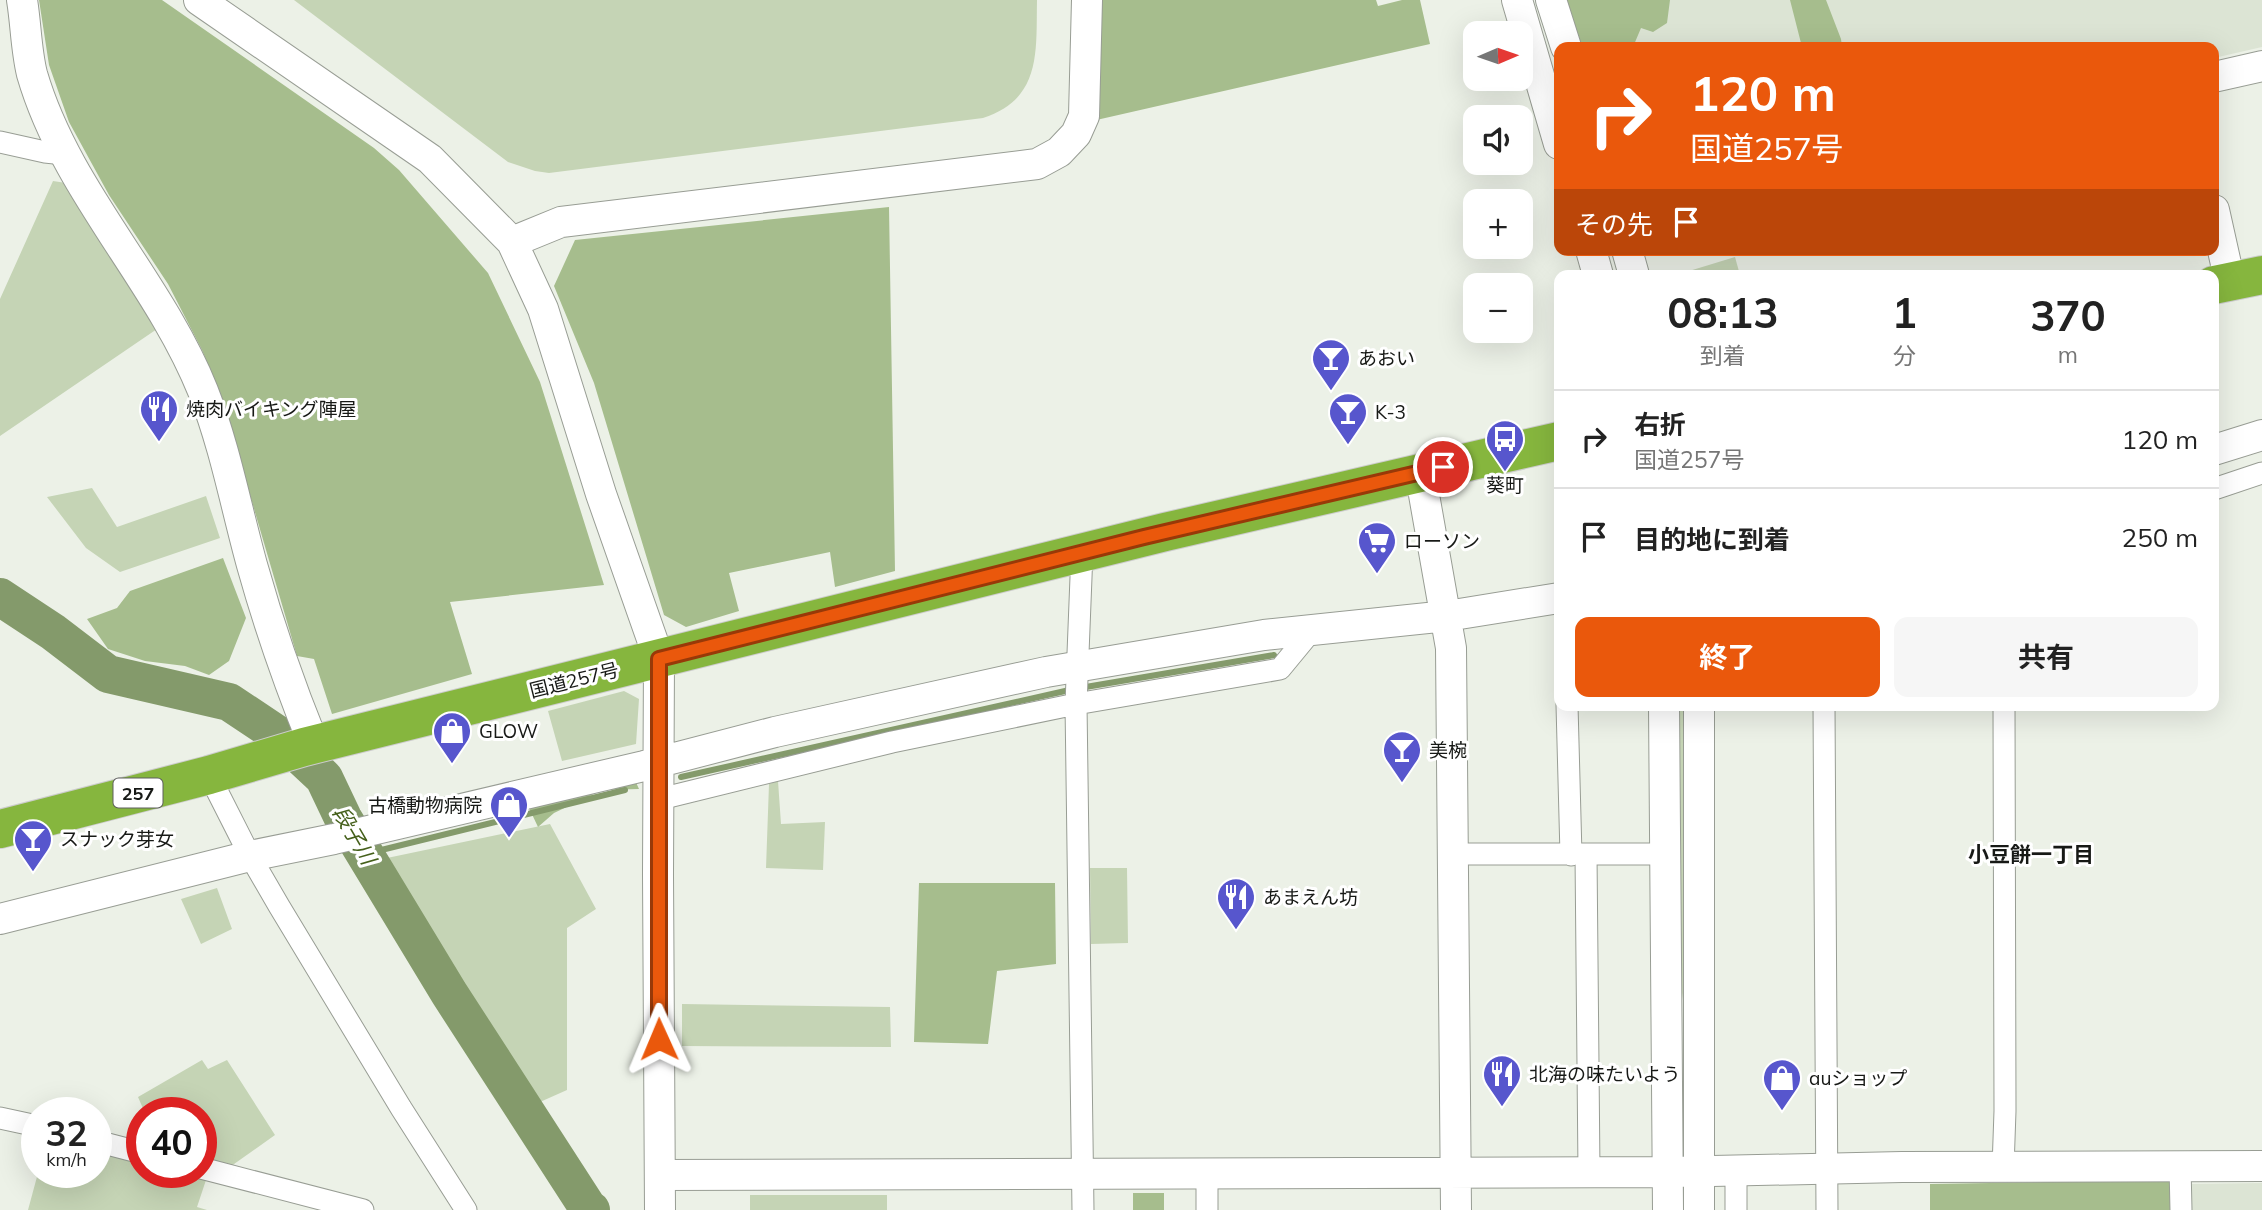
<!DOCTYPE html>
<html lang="ja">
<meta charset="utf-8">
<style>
body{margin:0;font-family:Mulish,"Noto Sans JP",sans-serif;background:#f6f6f6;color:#222;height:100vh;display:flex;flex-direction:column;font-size:26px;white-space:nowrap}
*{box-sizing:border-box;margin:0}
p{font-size:23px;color:#767676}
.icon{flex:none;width:38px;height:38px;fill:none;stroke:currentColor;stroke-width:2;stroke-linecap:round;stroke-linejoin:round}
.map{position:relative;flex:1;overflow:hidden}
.drawer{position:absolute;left:1554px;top:270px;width:665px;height:441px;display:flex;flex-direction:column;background:#fff;border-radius:14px;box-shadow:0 7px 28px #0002}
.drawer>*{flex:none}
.guide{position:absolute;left:1554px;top:42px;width:665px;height:214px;border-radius:14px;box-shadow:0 7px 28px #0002;background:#ea580c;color:#fff;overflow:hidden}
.needle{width:46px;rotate:88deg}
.controls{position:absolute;left:1463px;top:21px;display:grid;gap:14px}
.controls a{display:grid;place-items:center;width:70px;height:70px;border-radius:14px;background:#fff;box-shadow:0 7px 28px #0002;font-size:35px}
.speed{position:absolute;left:21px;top:1097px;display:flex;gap:14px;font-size:35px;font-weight:700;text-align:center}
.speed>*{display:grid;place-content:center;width:91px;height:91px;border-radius:50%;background:#fff;box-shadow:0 7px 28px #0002;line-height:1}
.speed small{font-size:18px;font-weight:400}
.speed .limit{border:10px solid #d22;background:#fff;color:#111}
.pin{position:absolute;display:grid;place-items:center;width:60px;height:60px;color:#fff;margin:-30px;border:4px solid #fff;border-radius:50%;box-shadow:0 2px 7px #0007}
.me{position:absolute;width:77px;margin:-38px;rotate:359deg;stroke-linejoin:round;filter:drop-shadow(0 0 5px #0008)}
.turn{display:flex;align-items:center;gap:24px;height:147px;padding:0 21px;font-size:32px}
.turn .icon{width:91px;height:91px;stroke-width:2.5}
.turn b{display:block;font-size:49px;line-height:60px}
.then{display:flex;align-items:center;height:66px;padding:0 21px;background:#0003;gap:14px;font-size:26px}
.eta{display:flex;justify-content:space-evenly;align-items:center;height:119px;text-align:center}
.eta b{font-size:42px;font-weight:700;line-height:49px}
.action{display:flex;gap:14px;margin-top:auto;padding:14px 21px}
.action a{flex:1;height:80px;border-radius:14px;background:#ea580c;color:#fff;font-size:28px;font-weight:700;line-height:80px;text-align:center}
.action a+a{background:#f6f6f6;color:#222}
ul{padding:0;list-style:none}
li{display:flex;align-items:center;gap:21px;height:98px;padding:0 21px;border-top:2px solid #e0e0e0}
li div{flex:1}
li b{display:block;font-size:26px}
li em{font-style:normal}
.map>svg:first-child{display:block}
.built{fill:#dce4d4}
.green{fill:#c5d4b5}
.forest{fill:#a6bd8d}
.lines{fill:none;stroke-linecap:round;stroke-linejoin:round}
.stream{stroke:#849a6b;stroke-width:6}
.river{stroke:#849a6b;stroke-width:38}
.street-casing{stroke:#989d94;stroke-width:23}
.secondary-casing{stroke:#989d94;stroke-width:32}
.highway-casing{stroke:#ccc;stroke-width:40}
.street{stroke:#fff;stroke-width:21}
.secondary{stroke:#fff;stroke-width:30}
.highway{stroke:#86b63e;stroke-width:38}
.route-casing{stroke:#983908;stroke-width:18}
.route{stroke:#ea580c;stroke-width:12}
.labels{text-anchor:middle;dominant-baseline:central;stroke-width:6;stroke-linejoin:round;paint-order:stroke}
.shield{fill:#fff;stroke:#5d5e5c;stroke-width:2}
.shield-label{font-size:18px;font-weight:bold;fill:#171916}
.poi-label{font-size:19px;fill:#171916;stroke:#fff;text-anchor:start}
.street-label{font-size:19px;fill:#171916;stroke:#fff}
.water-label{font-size:21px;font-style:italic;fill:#45601b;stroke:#fff}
.neighbourhood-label{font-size:21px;font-weight:bold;fill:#171916;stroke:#fff}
</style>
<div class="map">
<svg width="2262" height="1210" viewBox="0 0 2262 1210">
<rect width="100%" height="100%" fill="#ecf1e7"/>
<!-- built -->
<path class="built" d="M1572,0H2262V47L2214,58V47H1586Z
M2262,1183V1210H2192V1184Z"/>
<!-- green -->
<path class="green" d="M294,0H1037C1036,51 1042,99 983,118L549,173L535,171L508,162Z
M53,181L66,183L157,329L0,436V299Z
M1735,257L1740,275H1676Z
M92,488L117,527L206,496L220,538L120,572L86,548L47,497Z
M624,691L639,699L636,744L562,761L548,711Z
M1677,705H1690L1685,977L1679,1024Z
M778,781L781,824L825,822L823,870L766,868L769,784Z
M550,824L596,909L567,928V1090L531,1106L387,858Z
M1090,868H1127L1128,943L1091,944Z
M217,888L232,929L201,944L181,899Z
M682,1004L890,1007L891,1047L682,1046Z
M202,1060L208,1069L227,1060L275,1135L227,1169L201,1162V1113H145L138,1097Z
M96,1150L142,1164V1172L179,1173L207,1177L197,1207L207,1210H28L38,1173L96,1172Z
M750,1195H887V1210H750Z"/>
<!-- forest -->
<path class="forest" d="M39,0H162L374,148L399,170L488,273L540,382L604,585L450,602L472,674L332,714L314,659L297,656L222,399L202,350L168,284L109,195L69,122L49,65Z
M1097,0H1376L1378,6L1402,0H1420L1430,44L1092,121Z
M1563,0H1670L1667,23L1653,32L1641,28L1633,47H1580Z
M1790,0H1826L1841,39L1842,47H1802Z
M889,207L895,571L835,587L830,552L729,573L739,611L686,627L664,615L594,383L554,286L575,240Z
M223,558L246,618L229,661L209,675L185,666L145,661L108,649L87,619L117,608L130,591Z
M629,767L639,789L602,790L554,813L538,827L521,791Z
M919,883H1055L1056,964L997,971L988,1044L914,1042Z
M2177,1180V1210H1930V1184Z
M1133,1193H1164V1210H1133Z"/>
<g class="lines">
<!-- stream -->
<path class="stream" d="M681,777L1074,689L1274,655
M365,854L625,790"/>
<!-- river -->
<path class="river" d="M0,597L53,632L108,674L229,702L277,734L324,778L343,818L449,993L588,1208L591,1210"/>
<defs>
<path id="street" d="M0,142L45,152L64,154
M2214,489L2262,473
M1082,552L1076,704L1083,1210
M1567,705L1571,855
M1824,705L1827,1210
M209,775L250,856L279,906L401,1108L466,1210
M660,799L892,742L1076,704L1280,669L1313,629
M1454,854H1664
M1586,854L1589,1172
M0,1118L37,1126
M96,1141L142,1153
M2180,1166L2181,1210
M201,1168L363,1210
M2003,1168L2005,1111L2004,705
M1207,1210V1173
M1736,1210V1170"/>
<path id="secondary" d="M22,0C26,24 26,50 32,74C66,191 158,279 203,391C225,447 236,507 252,565C269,626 290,686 314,745
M199,0L430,159L512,242L543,309L601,494L659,659L658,875L660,1210
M1517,0L1559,144
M1551,0L1566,47
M2214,77L2262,66
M2214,210L2230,282
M512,242L561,222L1037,164L1059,152L1076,134L1084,116L1087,0
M1591,250L1598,275
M1627,250L1634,275
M2214,450L2262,435
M1420,472L1451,648L1456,1210
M1664,705L1668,1210
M1699,705V1210
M0,919L250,856L334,839L644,766L775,732L1046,672L1264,635L1447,616L1559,598
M660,1175L1667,1172L1902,1167L2262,1166"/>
<path id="highway" d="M2214,285L2262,275
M0,829L209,775L304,747L1165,532L1559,441"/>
</defs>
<!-- street casing -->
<use href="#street" class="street-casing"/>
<!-- secondary casing -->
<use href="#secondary" class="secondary-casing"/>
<!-- highway casing -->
<use href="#highway" class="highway-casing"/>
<!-- street -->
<use href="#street" class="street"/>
<!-- secondary -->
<use href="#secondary" class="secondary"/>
<!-- highway -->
<use href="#highway" class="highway"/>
</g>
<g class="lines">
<defs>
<path id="route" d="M659,1039V659L1144,537L1443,467"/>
</defs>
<!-- route casing -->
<use href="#route" class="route-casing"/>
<!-- route -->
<use href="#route" class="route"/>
</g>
<!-- icons -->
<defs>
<symbol id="bar-pin" viewBox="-11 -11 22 30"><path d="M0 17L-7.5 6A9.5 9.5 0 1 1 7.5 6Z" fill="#5756cd" stroke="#fff"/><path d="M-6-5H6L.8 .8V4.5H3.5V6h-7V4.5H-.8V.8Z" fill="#fff"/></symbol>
<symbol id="restaurant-pin" viewBox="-11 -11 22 30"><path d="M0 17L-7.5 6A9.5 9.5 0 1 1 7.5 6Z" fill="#5756cd" stroke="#fff"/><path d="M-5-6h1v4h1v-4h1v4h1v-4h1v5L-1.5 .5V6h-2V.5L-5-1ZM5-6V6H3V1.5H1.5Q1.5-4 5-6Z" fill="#fff"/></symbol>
<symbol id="bus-pin" viewBox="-11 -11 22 30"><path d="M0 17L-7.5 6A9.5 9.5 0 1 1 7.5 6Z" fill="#5756cd" stroke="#fff"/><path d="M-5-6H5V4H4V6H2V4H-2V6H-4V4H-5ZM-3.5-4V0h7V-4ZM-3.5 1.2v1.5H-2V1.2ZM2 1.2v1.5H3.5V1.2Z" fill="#fff"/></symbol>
<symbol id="supermarket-pin" viewBox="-11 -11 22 30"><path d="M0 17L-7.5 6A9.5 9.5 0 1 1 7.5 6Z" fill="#5756cd" stroke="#fff"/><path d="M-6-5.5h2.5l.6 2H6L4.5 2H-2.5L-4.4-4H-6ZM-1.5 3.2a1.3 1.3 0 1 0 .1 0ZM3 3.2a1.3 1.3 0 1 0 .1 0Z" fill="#fff"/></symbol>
<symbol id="shop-pin" viewBox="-11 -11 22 30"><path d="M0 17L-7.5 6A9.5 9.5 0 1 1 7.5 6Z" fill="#5756cd" stroke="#fff"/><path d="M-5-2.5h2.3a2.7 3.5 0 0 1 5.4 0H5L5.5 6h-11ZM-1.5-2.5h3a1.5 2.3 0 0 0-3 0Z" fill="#fff"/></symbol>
</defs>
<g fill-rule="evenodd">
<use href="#bar-pin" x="1309" y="336" width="44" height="60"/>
<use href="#restaurant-pin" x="137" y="387" width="44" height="60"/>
<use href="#bar-pin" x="1326" y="390" width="44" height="60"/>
<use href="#bus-pin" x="1483" y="417" width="44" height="60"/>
<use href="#supermarket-pin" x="1355" y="519" width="44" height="60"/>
<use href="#shop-pin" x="430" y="709" width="44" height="60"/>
<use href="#bar-pin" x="1380" y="728" width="44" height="60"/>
<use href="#shop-pin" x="487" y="783" width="44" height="60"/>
<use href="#bar-pin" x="11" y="817" width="44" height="60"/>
<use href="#restaurant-pin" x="1214" y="875" width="44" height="60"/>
<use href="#restaurant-pin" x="1480" y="1052" width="44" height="60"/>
<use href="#shop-pin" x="1760" y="1056" width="44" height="60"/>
</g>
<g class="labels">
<!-- shield labels -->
<rect class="shield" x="113.5" y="778.5" width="49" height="29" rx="5"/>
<g class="shield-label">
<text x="138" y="793">257</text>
</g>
<!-- poi labels -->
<g class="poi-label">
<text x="1358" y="358">あおい</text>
<text x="186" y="409">焼肉バイキング陣屋</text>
<text x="1375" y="412">K-3</text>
<text x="1505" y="485" text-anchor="middle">葵町</text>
<text x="1404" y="541">ローソン</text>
<text x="479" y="731">GLOW</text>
<text x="1429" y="750">美椀</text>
<text x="482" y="805" text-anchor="end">古橋動物病院</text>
<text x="60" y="839">スナック芽女</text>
<text x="1263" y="897">あまえん坊</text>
<text x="1529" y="1074">北海の味たいよう</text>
<text x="1809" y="1078">auショップ</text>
</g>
<!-- street labels -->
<g class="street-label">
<text transform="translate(574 680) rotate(-14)">国道257号</text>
</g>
<!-- water labels -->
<g class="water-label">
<text transform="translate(355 835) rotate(60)">段子川</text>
</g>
<!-- neighbourhood labels -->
<g class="neighbourhood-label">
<text x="2031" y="854">小豆餅一丁目</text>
</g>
</g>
</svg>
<div class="controls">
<a><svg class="needle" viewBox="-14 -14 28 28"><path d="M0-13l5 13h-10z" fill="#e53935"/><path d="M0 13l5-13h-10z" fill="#767676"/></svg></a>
<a><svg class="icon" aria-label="sound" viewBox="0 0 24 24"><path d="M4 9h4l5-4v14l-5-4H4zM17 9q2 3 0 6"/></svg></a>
<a>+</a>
<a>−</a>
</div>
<div class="speed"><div>32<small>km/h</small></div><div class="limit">40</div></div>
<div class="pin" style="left:1443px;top:467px;background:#d93025"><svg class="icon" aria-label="arrive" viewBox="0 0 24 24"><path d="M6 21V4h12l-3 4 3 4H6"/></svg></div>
<svg class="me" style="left:659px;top:1039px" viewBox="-20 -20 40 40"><path d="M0-17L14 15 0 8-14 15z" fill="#ea580c" stroke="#fff" stroke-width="4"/></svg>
<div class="guide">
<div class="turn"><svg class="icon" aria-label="right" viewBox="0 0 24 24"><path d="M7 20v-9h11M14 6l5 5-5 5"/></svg><div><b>120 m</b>国道257号</div></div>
<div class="then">その先<svg class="icon" aria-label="arrive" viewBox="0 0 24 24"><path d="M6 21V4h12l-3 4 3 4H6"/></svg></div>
</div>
<section class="drawer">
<div class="eta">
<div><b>08:13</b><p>到着</p></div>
<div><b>1</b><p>分</p></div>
<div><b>370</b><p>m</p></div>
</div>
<ul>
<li><svg class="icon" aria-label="right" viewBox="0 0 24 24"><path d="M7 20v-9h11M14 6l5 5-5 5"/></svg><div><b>右折</b><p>国道257号</p></div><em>120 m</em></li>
<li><svg class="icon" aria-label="arrive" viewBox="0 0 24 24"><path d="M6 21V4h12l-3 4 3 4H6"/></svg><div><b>目的地に到着</b></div><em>250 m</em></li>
</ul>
<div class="action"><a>終了</a><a>共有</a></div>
</section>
</div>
